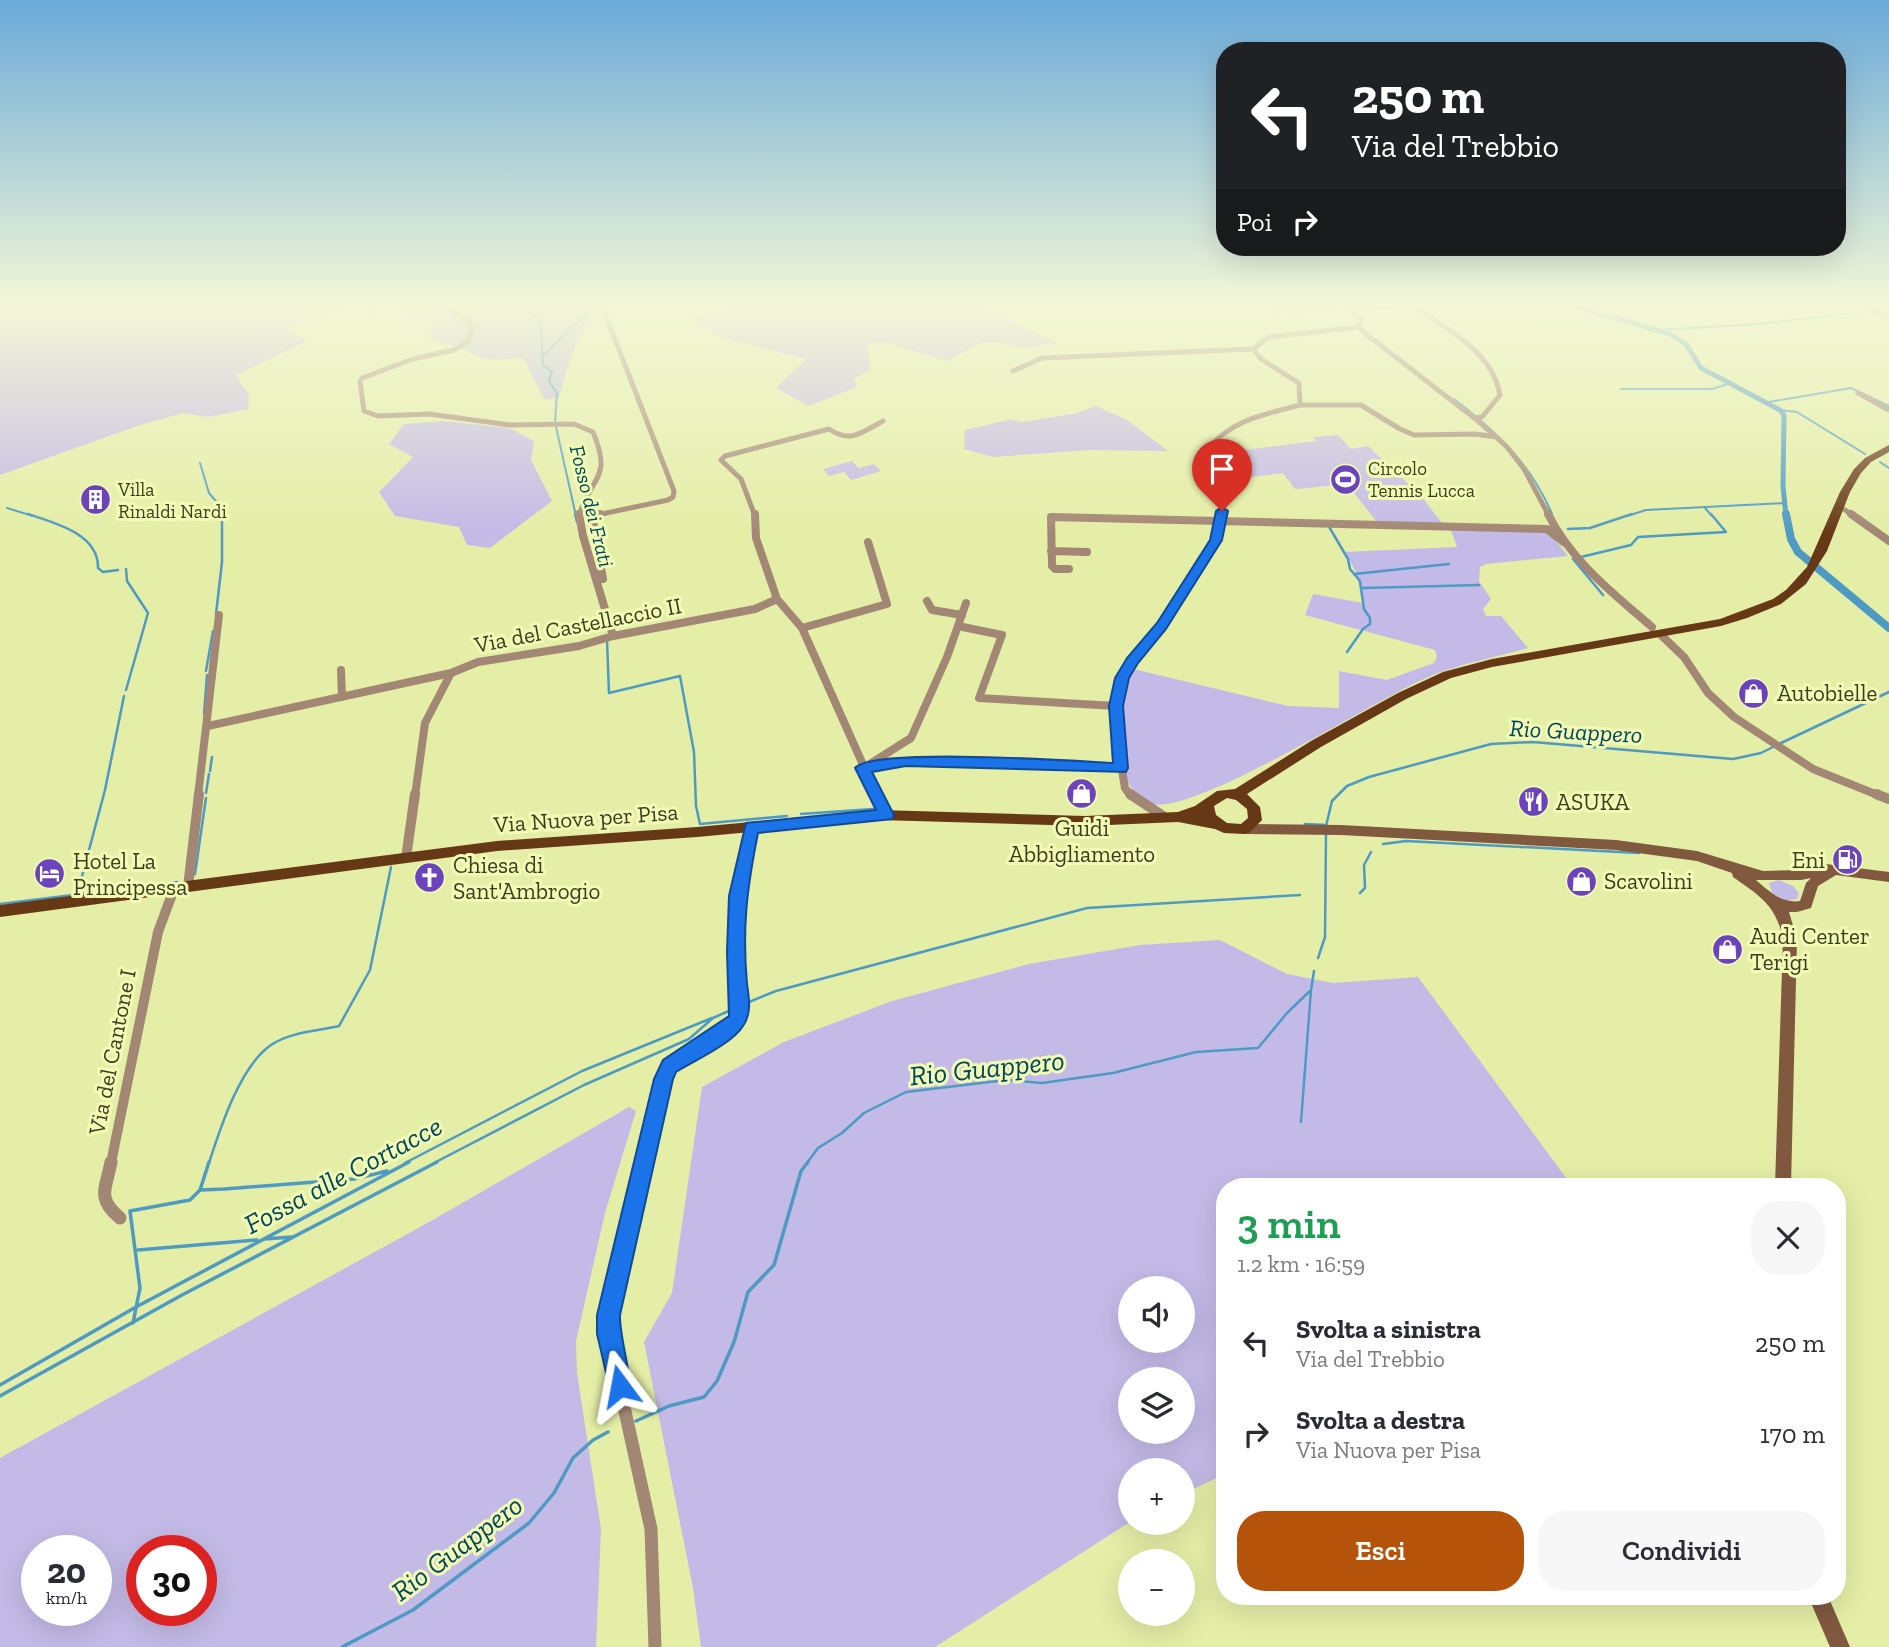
<!DOCTYPE html>
<html lang="it">
<meta charset="utf-8">
<style>
body{margin:0;font-family:"Zilla Slab",serif;background:#f7f7f7;color:#2b2b33;height:100vh;display:flex;flex-direction:column;font-size:26px;white-space:nowrap}
*{box-sizing:border-box;margin:0}
p{font-size:23px;color:#7c7c81}
.icon{flex:none;width:38px;height:38px;fill:none;stroke:currentColor;stroke-width:2;stroke-linecap:round;stroke-linejoin:round}
.map{position:relative;flex:1;overflow:hidden}
.panel{position:absolute;left:1216px;top:1178px;width:630px;height:427px;display:flex;flex-direction:column;background:#fff;border-radius:28px;box-shadow:0 7px 28px #0002}
.panel>*{flex:none}
.top-card{position:absolute;left:1216px;top:42px;width:630px;height:214px;border-radius:28px;box-shadow:0 7px 28px #0002;background:#202124;color:#fff;overflow:hidden}
.buttons{position:absolute;left:1118px;top:1276px;display:grid;gap:14px}
.buttons a{display:grid;place-items:center;width:77px;height:77px;border-radius:50%;background:#fff;box-shadow:0 7px 28px #0002;font-size:35px}
.speed{position:absolute;left:21px;top:1535px;display:flex;gap:14px;font-size:35px;font-weight:700;text-align:center}
.speed>*{display:grid;place-content:center;width:91px;height:91px;border-radius:50%;background:#fff;box-shadow:0 7px 28px #0002;line-height:1}
.speed small{font-size:18px;font-weight:400}
.speed .limit{border:10px solid #d22;background:#fff;color:#111}
.pin{position:absolute;display:grid;place-items:center;width:60px;height:60px;color:#fff;margin:-72px -30px;border-radius:50% 50% 50% 0;rotate:-45deg;box-shadow:0 0 7px #0007}
.pin .icon{rotate:45deg}
.me{position:absolute;width:77px;margin:-38px;rotate:347deg;stroke-linejoin:round;filter:drop-shadow(0 0 5px #0008)}
.turn{display:flex;align-items:center;gap:24px;height:147px;padding:0 21px;font-size:32px}
.turn .icon{width:91px;height:91px;stroke-width:2.5}
.turn b{display:block;font-size:49px;line-height:60px}
.then{display:flex;align-items:center;height:66px;padding:0 21px;background:#0003;gap:14px;font-size:26px}
.round{display:grid;place-items:center;flex:none;width:74px;height:74px;border-radius:28px;background:#f7f7f7}
.overview{display:flex;align-items:center;justify-content:space-between;height:119px;padding:0 21px}
h1{font-size:42px;font-weight:600;line-height:52px;color:#1e9e55}
.button{display:flex;gap:14px;margin-top:auto;padding:14px 21px}
.button a{flex:1;height:80px;border-radius:28px;background:#b45309;color:#fff;font-size:28px;font-weight:600;line-height:80px;text-align:center}
.button a+a{background:#f7f7f7;color:#2b2b33}
ul{padding:0;list-style:none}
li{display:flex;align-items:center;gap:21px;height:91px;padding:0 21px}
li div{flex:1}
li b{display:block;font-size:26px}
li em{font-style:normal}
.map>svg:first-child{display:block}
.green{fill:#c3bae7;fill-rule:evenodd}
.lines{fill:none;stroke-linecap:round;stroke-linejoin:round}
.stream-far2{stroke:#4f9ac2;stroke-width:2}
.stream-far1{stroke:#4f9ac2;stroke-width:2.5}
.stream{stroke:#4f9ac2;stroke-width:3.5}
.canal-far1{stroke:#4f9ac2;stroke-width:5}
.canal{stroke:#4f9ac2;stroke-width:8}
.minor-far3{stroke:#a38775;stroke-width:5}
.minor-far2{stroke:#a38775;stroke-width:8}
.minor-far1{stroke:#a38775;stroke-width:10}
.minor{stroke:#a38775;stroke-width:13}
.secondary{fill:#80593f;fill-rule:evenodd}
.primary{fill:#673816;fill-rule:evenodd}
.route{fill:#1a73e8;stroke:#114b97;stroke-width:2}
.labels{text-anchor:middle;dominant-baseline:central;stroke-width:6;stroke-linejoin:round;paint-order:stroke}
.far-poi-label{font-size:19px;fill:#3a3e21;stroke:#f2fbb3;text-anchor:start}
.far-water-label{font-size:21px;font-style:italic;fill:#044561;stroke:#f2fbb3}
.street-label{font-size:23px;fill:#3a3e21;stroke:#f2fbb3}
.poi-label{font-size:23px;fill:#3a3e21;stroke:#f2fbb3;text-anchor:start}
.water-label{font-size:24px;font-style:italic;fill:#044561;stroke:#f2fbb3}
.near-water-label{font-size:28px;font-style:italic;fill:#044561;stroke:#f2fbb3}
</style>
<div class="map">
<svg width="1889" height="1647" viewBox="0 0 1889 1647">
<rect width="100%" height="100%" fill="#e4eea6"/>
<!-- green -->
<path class="green" d="M0,303H610L604,305L602,315C574,331 568,369 559,397L545,400L523,358L489,360L428,336L438,324L383,306L315,315L284,329L308,341L236,375L249,395L248,409L208,417L183,413L140,425L0,475Z
M741,303H974L1057,343L1025,348L997,342H982L947,361L883,342L869,343L867,347L871,369L854,379L857,387L809,406L776,388L806,359L720,337L691,318Z
M1254,303H1333L1344,308L1332,313L1274,314Z
M1096,406L1127,420L1168,451L1089,450L993,457L964,449L965,430L1012,419L1021,422L1073,414Z
M444,421L509,428L534,441L531,460L552,501L490,548L467,545L459,527L395,516L379,492L413,457L389,444L404,424Z
M1338,435L1351,449L1368,446L1421,496L1442,523L1377,522L1347,484L1295,489L1283,473L1228,480L1222,478L1214,454L1316,441L1313,437Z
M852,461L859,468L874,464L881,471L851,480L844,472L829,476L823,469Z
M1451,530L1549,532L1568,556L1486,564L1480,567L1479,581L1491,599L1483,609L1486,616H1501L1528,648C1494,658 1459,664 1426,678C1376,699 1187,821 1147,803C1127,794 1126,772 1121,753C1114,721 1105,695 1125,667L1288,706L1339,708V671L1387,680L1434,663L1437,657L1435,650L1305,615L1313,594L1363,603L1356,572L1345,552L1457,547Z
M1779,880L1793,886L1799,893L1797,899L1786,901L1772,893L1769,883Z
M1220,940L1287,974L1333,983L1418,977L1572,1186H1225V1474L1183,1494V1470H1130V1522L935,1647H701L693,1588L644,1342L672,1293L702,1087L784,1042L892,1001L1029,964L1140,945ZM1130,1288H1183V1340H1130ZM1130,1379H1183V1432H1130Z
M629,1107L636,1111L605,1213L576,1341L577,1373L601,1529L596,1647H0V1458L431,1221ZM37,1550H96V1610H37ZM201,1550V1610H142V1550Z"/>
<g class="lines">
<!-- stream-far2 -->
<path class="stream-far2" d="M516,303L541,322L543,365L552,372L549,381L557,393L555,423
M1362,325L1363,317
M1656,330L1759,324L1870,311
M543,356L587,313L591,303
M1621,389H1712L1731,383
M1454,399C1496,431 1531,464 1552,514
M1769,402L1851,388L1889,406
M1780,410L1797,412L1865,454
M556,427L576,516
M1880,462L1889,468
M200,463L209,493L221,507L223,516
M7,508L33,516
M1705,508L1712,516
M1627,516L1646,510L1786,503"/>
<!-- stream-far1 -->
<path class="stream-far1" d="M28,514C55,523 99,534 98,568L103,572L118,570
M575,514L577,522
M1328,525L1348,559L1350,569L1360,581L1364,609L1370,618V624L1363,629L1347,652
M1568,529L1590,528L1632,514
M1581,557L1631,545L1638,537L1726,532L1711,514
M1573,559L1603,595
M126,569L127,581L148,613L126,690
M1354,574L1449,564
M1362,588L1479,585
M216,614L222,562V514
M607,640L609,693L680,676L694,752L696,806L700,824L787,816
M206,671L213,631
M204,714L207,675
M1779,744L1889,692
M210,771L212,757
M206,793L209,774
M801,814L873,809
M1305,824L1326,825
M1326,826L1332,801L1347,786L1369,777L1491,744L1533,742L1733,759L1761,753L1773,747
M1383,844L1406,841L1639,853
M195,874L206,798
M1360,893L1365,888L1364,865L1371,852
M77,895L105,790L124,696
M0,904L178,882
M1318,958L1325,937L1326,833
M749,1002L776,991L1087,908L1300,895
M1301,1122L1311,990
M209,1163C220,1129 240,1066 271,1045C290,1032 318,1031 339,1026L370,970L391,867
M405,1163L582,1071L712,1018
M434,1163L584,1085L689,1039L713,1018L731,1010
M807,1163L818,1148L842,1133L864,1113L906,1092L1006,1080L1042,1083L1113,1073L1196,1052L1258,1048L1287,1013L1311,990L1314,971"/>
<!-- stream -->
<path class="stream" d="M224,1189L354,1179L387,1171
M200,1190L225,1189
M264,1239L292,1237
M138,1250L257,1240
M133,1323L140,1288L130,1211L190,1200L200,1190L209,1162
M0,1385L136,1307L409,1162
M0,1396L182,1295L437,1162
M636,1421L669,1406L704,1397L717,1381L734,1342L748,1292L774,1265L801,1171L808,1162
M342,1647L413,1610L529,1523L554,1493L573,1458L593,1440L608,1432"/>
<!-- canal-far1 -->
<path class="canal-far1" d="M1563,303L1670,334L1686,344L1701,368L1780,410L1784,415L1783,486L1786,516"/>
<!-- canal -->
<path class="canal" d="M1786,514L1791,539L1798,552L1889,628"/>
<!-- minor-far3 -->
<path class="minor-far3" d="M369,303L373,312
M436,303L469,321L472,329L469,341L454,350L413,359L362,378L360,382L364,411L378,416L429,414L510,425L574,424L593,432C613,480 591,475 579,516
M1337,303L1347,307L1361,319L1359,327L1366,334L1478,421L1507,447L1524,469L1549,516
M1410,303C1444,329 1492,349 1500,395L1482,417L1476,418
M1857,303L1889,317
M1349,307L1371,308L1410,303
M1013,371L1042,358L1253,349
M1858,393L1889,410
M1300,405H1361L1400,429L1414,435L1475,434L1496,437
M1845,510L1854,516
M592,516L668,500L673,497L674,491L604,311L608,305L615,303
M755,516L741,479L721,460L725,456L829,429C851,444 862,432 883,421
M1220,516L1222,502L1210,447C1233,419 1267,414 1300,405L1299,383L1261,359L1253,349L1269,337L1359,327"/>
<!-- minor-far2 -->
<path class="minor-far2" d="M579,514L583,536L613,636
M600,514L592,516L603,579
M755,514L756,538L777,599L802,628L877,796
M1548,514C1572,562 1613,593 1652,627
M1851,514L1889,541
M1051,551L1087,552
M1069,569H1055L1052,566L1051,517L1547,529L1565,543
M927,601L932,610L962,615
M958,626L1002,635L979,698L1116,706
M802,628L887,604L868,542
M1662,636L1684,657L1708,693L1734,717L1813,769L1880,796
M341,670L342,697
M208,726L451,673
M870,764L911,738L947,657L966,603
M863,768L906,761L1121,768
M198,796L219,615
M415,796L425,723L451,673L478,662L579,646L613,636L755,609L777,599
M1131,796L1125,788L1117,741L1118,691L1132,661L1161,626L1216,540L1220,514"/>
<!-- minor-far1 -->
<path class="minor-far1" d="M876,794L886,815
M1130,794L1163,816
M1876,794L1889,799
M406,858L415,794
M188,887L199,794
M111,1163L158,932L174,889
M644,1163L669,1066L733,1026L738,1015L737,921L751,827"/>
<!-- minor -->
<path class="minor" d="M111,1162C106,1189 96,1198 120,1218
M644,1162L608,1315V1334L651,1529L655,1647"/>
<!-- secondary -->
<path class="secondary" d="M1244,824L1341,825L1616,840L1697,851L1763,871L1801,870L1826,864L1889,872V882L1836,875L1818,886L1811,908L1797,912H1789L1797,939L1791,1186H1775L1783,939C1776,905 1760,896 1733,877L1732,873L1697,861L1616,850L1341,835L1244,834L1240,832L1238,829L1240,826ZM1811,878L1806,883L1800,901C1782,904 1769,891 1756,880H1801Z
M1808,1596H1828L1850,1647H1830Z"/>
<!-- primary -->
<path class="primary" d="M1889,445V452L1871,462L1861,473L1850,492L1827,551L1806,584L1781,604L1747,618L1721,626L1492,667L1451,678L1406,699L1321,747L1247,794L1260,807L1262,820L1249,833L1244,834L1224,833L1215,829L1178,822L1085,826L879,820L697,837L497,851L0,917V905L497,841L697,827L879,810L1085,816L1178,812L1195,806L1217,791L1235,789L1311,741L1398,693L1443,672L1492,659L1720,619L1773,599L1786,590L1807,567L1840,492L1854,469L1865,458ZM1227,798L1236,800L1247,809L1248,818L1241,824L1227,823L1216,815L1214,806Z"/>
</g>
<!-- sky -->
<linearGradient id="sky" x2="0" y2="1"><stop stop-color="#6baad9"/><stop offset="0.57" stop-color="#f3f7d7"/><stop offset="1" stop-color="#f3f7d7" stop-opacity="0"/></linearGradient>
<rect width="1889" height="534" fill="url(#sky)"/>
<!-- route -->
<path class="route" d="M1222,507L1228,511L1222,540L1166,629L1138,663L1129,678L1123,706L1128,768L1126,772L906,766L872,772L894,815L892,819L758,833C747,888 742,927 747,984C749,998 752,1013 743,1026C733,1043 694,1061 676,1072L673,1079L620,1315C619,1337 634,1380 628,1394L620,1398L611,1394L597,1334V1315L654,1079L663,1060L729,1016L727,952L729,896L746,823L876,810L855,768C872,747 1075,761 1113,763L1109,706L1115,678L1127,658L1157,623L1210,540L1216,511Z"/>
<!-- icons -->
<defs>
<symbol id="stadium-disc" viewBox="-11 -11 22 22"><circle r="9.5" fill="#6b43bc" stroke="#f2fbb3"/><path d="M0-5a6.5 5 0 1 0 0 10a6.5 5 0 1 0 0-10ZM-3.5-1.8h7v3.6h-7Z" fill="#fff"/></symbol>
<symbol id="building-disc" viewBox="-11 -11 22 22"><circle r="9.5" fill="#6b43bc" stroke="#f2fbb3"/><path d="M-4-6H4V6H1V3H-1V6H-4ZM-2.5-4.3h1.7v1.8h-1.7ZM.8-4.3h1.7v1.8H.8ZM-2.5-1h1.7V.8h-1.7ZM.8-1h1.7V.8H.8Z" fill="#fff"/></symbol>
<symbol id="shop-disc" viewBox="-11 -11 22 22"><circle r="9.5" fill="#6b43bc" stroke="#f2fbb3"/><path d="M-5-2.5h2.3a2.7 3.5 0 0 1 5.4 0H5L5.5 6h-11ZM-1.5-2.5h3a1.5 2.3 0 0 0-3 0Z" fill="#fff"/></symbol>
<symbol id="restaurant-disc" viewBox="-11 -11 22 22"><circle r="9.5" fill="#6b43bc" stroke="#f2fbb3"/><path d="M-5-6h1v4h1v-4h1v4h1v-4h1v5L-1.5 .5V6h-2V.5L-5-1ZM5-6V6H3V1.5H1.5Q1.5-4 5-6Z" fill="#fff"/></symbol>
<symbol id="fuel-disc" viewBox="-11 -11 22 22"><circle r="9.5" fill="#6b43bc" stroke="#f2fbb3"/><path d="M-5.5-6h7V0h2V4h1.3V-2.5L3-4.5l.8-.8L6-3V5H2.5V1h-1V6h-7ZM-4.2-4.7v3.2H.2V-4.7Z" fill="#fff"/></symbol>
<symbol id="hotel-disc" viewBox="-11 -11 22 22"><circle r="9.5" fill="#6b43bc" stroke="#f2fbb3"/><path d="M-6-4.5h1.5V1H6V5H4.5V3h-9V5H-6ZM-4 0a1.8 1.8 0 1 1 3.6 0ZM.5 0V-2.5h3Q6-2.5 6 0Z" fill="#fff"/></symbol>
<symbol id="church-disc" viewBox="-11 -11 22 22"><circle r="9.5" fill="#6b43bc" stroke="#f2fbb3"/><path d="M-1.2-6h2.4v3.5h3.3v2.4h-3.3V6h-2.4V-.1h-3.3v-2.4h3.3Z" fill="#fff"/></symbol>
</defs>
<g fill-rule="evenodd">
<use href="#stadium-disc" x="1328" y="462" width="35" height="35"/>
<use href="#building-disc" x="78" y="482" width="35" height="35"/>
<use href="#shop-disc" x="1736" y="676" width="35" height="35"/>
<use href="#shop-disc" x="1064" y="776" width="35" height="35"/>
<use href="#restaurant-disc" x="1516" y="784" width="35" height="35"/>
<use href="#fuel-disc" x="1830" y="842" width="35" height="35"/>
<use href="#hotel-disc" x="32" y="856" width="35" height="35"/>
<use href="#church-disc" x="412" y="860" width="35" height="35"/>
<use href="#shop-disc" x="1564" y="864" width="35" height="35"/>
<use href="#shop-disc" x="1710" y="932" width="35" height="35"/>
</g>
<g class="labels">
<!-- far-poi labels -->
<g class="far-poi-label">
<text x="1368" y="468">Circolo<tspan x="1368" dy="22">Tennis Lucca</tspan></text>
<text x="118" y="489">Villa<tspan x="118" dy="22">Rinaldi Nardi</tspan></text>
</g>
<!-- far-water labels -->
<g class="far-water-label">
<text transform="translate(592 506) rotate(76)">Fosso dei Frati</text>
</g>
<!-- street labels -->
<g class="street-label">
<text transform="translate(578 625) rotate(-11)">Via del Castellaccio II</text>
<text transform="translate(586 818) rotate(-4)">Via Nuova per Pisa</text>
<text transform="translate(112 1052) rotate(-79)">Via del Cantone I</text>
</g>
<!-- poi labels -->
<g class="poi-label">
<text x="1777" y="693">Autobielle</text>
<text x="1556" y="802">ASUKA</text>
<text x="1082" y="828" text-anchor="middle">Guidi<tspan x="1082" dy="26">Abbigliamento</tspan></text>
<text x="1825" y="860" text-anchor="end">Eni</text>
<text x="73" y="861">Hotel La<tspan x="73" dy="26">Principessa</tspan></text>
<text x="453" y="865">Chiesa di<tspan x="453" dy="26">Sant'Ambrogio</tspan></text>
<text x="1604" y="881">Scavolini</text>
<text x="1750" y="936">Audi Center<tspan x="1750" dy="26">Terigi</tspan></text>
</g>
<!-- water labels -->
<g class="water-label">
<text transform="translate(1576 731) rotate(3)">Rio Guappero</text>
</g>
<!-- near-water labels -->
<g class="near-water-label">
<text transform="translate(987 1068) rotate(-6)">Rio Guappero</text>
<text transform="translate(343 1175) rotate(-28)">Fossa alle Cortacce</text>
<text transform="translate(457 1548) rotate(-37)">Rio Guappero</text>
</g>
</g>
</svg>
<div class="buttons">
<a><svg class="icon" aria-label="sound" viewBox="0 0 24 24"><path d="M4 9h4l5-4v14l-5-4H4zM17 9q2 3 0 6"/></svg></a>
<a><svg class="icon" aria-label="layers" viewBox="0 0 24 24"><path d="M12 4l9 5-9 5-9-5zM3 14l9 5 9-5"/></svg></a>
<a>+</a>
<a>−</a>
</div>
<div class="speed"><div>20<small>km/h</small></div><div class="limit">30</div></div>
<div class="pin" style="left:1222px;top:511px;background:#d93025"><svg class="icon" aria-label="arrive" viewBox="0 0 24 24"><path d="M6 21V4h12l-3 4 3 4H6"/></svg></div>
<svg class="me" style="left:620px;top:1386px" viewBox="-20 -20 40 40"><path d="M0-17L14 15 0 8-14 15z" fill="#1a73e8" stroke="#fff" stroke-width="4"/></svg>
<div class="top-card">
<div class="turn"><svg class="icon" aria-label="left" viewBox="0 0 24 24"><path d="M17 20v-9H6M10 6l-5 5 5 5"/></svg><div><b>250 m</b>Via del Trebbio</div></div>
<div class="then">Poi<svg class="icon" aria-label="right" viewBox="0 0 24 24"><path d="M7 20v-9h11M14 6l5 5-5 5"/></svg></div>
</div>
<section class="panel">
<div class="overview"><div><h1>3 min</h1><p>1.2 km · 16:59</p></div><a class="round"><svg class="icon" aria-label="close" viewBox="0 0 24 24"><path d="M6 6l12 12M18 6L6 18"/></svg></a></div>
<ul>
<li><svg class="icon" aria-label="left" viewBox="0 0 24 24"><path d="M17 20v-9H6M10 6l-5 5 5 5"/></svg><div><b>Svolta a sinistra</b><p>Via del Trebbio</p></div><em>250 m</em></li>
<li><svg class="icon" aria-label="right" viewBox="0 0 24 24"><path d="M7 20v-9h11M14 6l5 5-5 5"/></svg><div><b>Svolta a destra</b><p>Via Nuova per Pisa</p></div><em>170 m</em></li>
</ul>
<div class="button"><a>Esci</a><a>Condividi</a></div>
</section>
</div>
